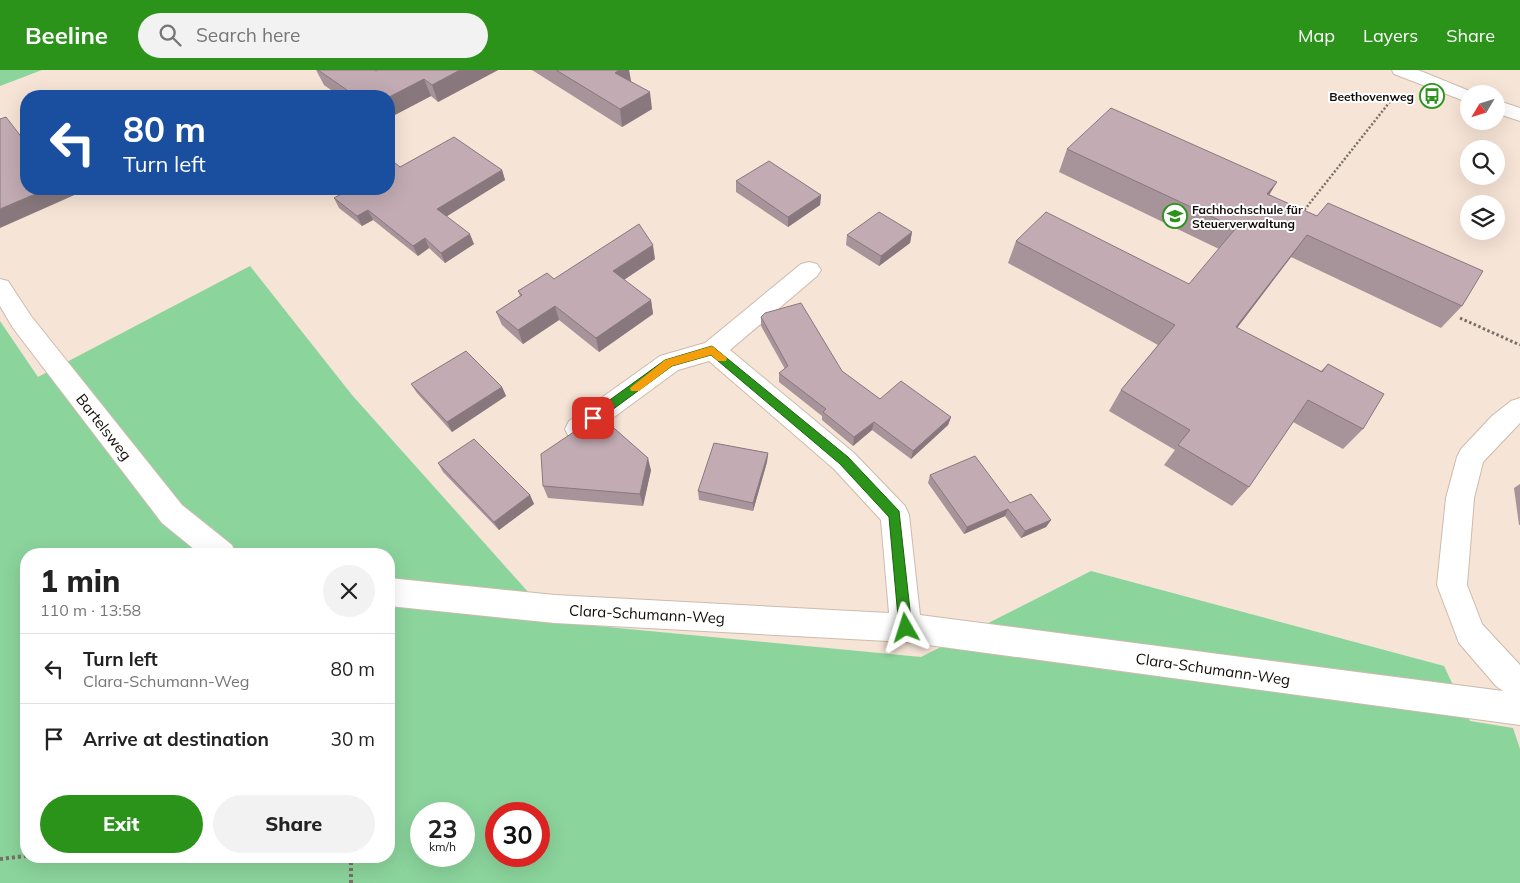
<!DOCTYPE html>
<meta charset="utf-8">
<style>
body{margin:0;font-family:Mulish,sans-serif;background:#f2f2f2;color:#222;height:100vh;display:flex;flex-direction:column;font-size:19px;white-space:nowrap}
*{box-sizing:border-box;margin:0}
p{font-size:16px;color:#767676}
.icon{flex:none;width:28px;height:28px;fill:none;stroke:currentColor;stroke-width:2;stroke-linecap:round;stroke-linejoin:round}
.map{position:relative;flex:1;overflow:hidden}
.panel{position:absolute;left:20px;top:478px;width:375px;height:315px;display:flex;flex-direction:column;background:#fff;border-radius:20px;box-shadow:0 5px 20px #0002}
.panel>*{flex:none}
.hud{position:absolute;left:20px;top:20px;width:375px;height:105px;border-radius:20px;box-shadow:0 5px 20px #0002;background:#1a4fa0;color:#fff;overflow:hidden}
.needle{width:32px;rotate:232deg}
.tools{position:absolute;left:1460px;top:15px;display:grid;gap:10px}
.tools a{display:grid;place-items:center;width:45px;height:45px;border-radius:50%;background:#fff;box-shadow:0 5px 20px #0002;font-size:25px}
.speed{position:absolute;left:410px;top:732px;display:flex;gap:10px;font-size:25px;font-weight:700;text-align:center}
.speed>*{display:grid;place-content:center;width:65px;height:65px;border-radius:50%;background:#fff;box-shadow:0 5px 20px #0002;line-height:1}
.speed small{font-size:12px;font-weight:400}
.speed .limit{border:8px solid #d22;background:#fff;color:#111}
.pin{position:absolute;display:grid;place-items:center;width:42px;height:42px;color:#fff;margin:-21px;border-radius:10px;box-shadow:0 2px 8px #0006}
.me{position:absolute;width:55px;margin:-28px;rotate:354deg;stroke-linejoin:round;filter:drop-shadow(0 0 4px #0008)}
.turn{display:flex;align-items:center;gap:18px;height:105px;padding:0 20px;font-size:22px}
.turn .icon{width:65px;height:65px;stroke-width:2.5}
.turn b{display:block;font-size:35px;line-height:42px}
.round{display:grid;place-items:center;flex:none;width:52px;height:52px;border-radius:26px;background:#f2f2f2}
.summary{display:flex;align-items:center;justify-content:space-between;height:85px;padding:0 20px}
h1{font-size:30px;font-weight:800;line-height:38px}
.action{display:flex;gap:10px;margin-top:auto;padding:10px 20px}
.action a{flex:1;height:58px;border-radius:30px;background:#2b931a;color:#fff;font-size:20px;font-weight:800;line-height:58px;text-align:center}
.action a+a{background:#f2f2f2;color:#222}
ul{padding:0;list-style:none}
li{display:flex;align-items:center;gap:15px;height:70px;padding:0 20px;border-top:1px solid #e0e0e0}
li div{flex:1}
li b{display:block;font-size:19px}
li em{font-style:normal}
header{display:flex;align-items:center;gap:30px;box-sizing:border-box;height:70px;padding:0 25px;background:#2b931a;color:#fff}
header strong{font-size:24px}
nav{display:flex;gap:28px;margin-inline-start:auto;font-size:18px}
.search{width:350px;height:45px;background:#f2f2f2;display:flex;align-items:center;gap:12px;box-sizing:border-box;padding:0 18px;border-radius:28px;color:#767676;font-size:19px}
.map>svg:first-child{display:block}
.green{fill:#8bd49c;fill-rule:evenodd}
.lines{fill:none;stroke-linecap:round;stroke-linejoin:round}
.minor-casing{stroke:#ccbbad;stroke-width:2}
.path-far2{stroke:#7a6f66;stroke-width:2.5;stroke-dasharray:2 2;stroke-linecap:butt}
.path-far1{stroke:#7a6f66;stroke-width:3;stroke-dasharray:2.5 2.5;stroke-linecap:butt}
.path{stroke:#7a6f66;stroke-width:4;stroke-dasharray:3 3;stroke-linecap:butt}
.minor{fill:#fff;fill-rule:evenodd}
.wall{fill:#a7939a}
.shaded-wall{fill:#88787d}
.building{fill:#c2abb3;stroke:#88787d}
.route{fill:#2b931a;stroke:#1c6011}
.slow{fill:#f59e0b}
.labels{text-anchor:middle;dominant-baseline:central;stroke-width:4;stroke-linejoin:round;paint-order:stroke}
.far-poi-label{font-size:12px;font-weight:bold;fill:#130d09;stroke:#fff;text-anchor:end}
.street-label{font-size:15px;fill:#130d09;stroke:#fff}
</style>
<header>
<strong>Beeline</strong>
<div class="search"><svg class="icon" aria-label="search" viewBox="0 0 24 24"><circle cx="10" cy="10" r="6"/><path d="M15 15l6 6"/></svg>Search here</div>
<nav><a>Map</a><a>Layers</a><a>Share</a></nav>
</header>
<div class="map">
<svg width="1520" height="813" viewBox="0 0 1520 813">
<rect width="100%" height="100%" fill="#f6e4d6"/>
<!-- green -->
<path class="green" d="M0,0H42L0,16Z
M250,196L352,325L555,552L921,587L1091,501L1444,596L1470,651L1513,658L1520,679V813H0V251L38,307ZM26,484H389V786H26ZM421,744H464V786H421ZM496,744H539V786H496Z"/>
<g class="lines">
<defs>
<path id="minor" d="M1392,0H1418L1477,24H1469V32L1462,30L1394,4Z
M1496,30L1520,38V51L1496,43Z
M809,192L817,194L821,200L817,206L730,280L854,383L905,436L909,445L920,545L1503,621L1496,616L1459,573L1437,515L1446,428L1457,387L1461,379L1492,346L1511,331L1520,328V353L1483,392L1474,428L1467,515L1482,554L1520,595V655L906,572L555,553L389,536V508L555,525L889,543L881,450L834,399L709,291L678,300L587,367L578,370L569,367L565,359L569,351L660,286L705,273L801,194Z
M0,209L8,211L31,246L182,435L232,475L236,484H200L162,453L13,258L0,236Z"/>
</defs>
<!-- minor casing -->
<use href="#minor" class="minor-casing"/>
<!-- path-far2 -->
<path class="path-far2" d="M1302,143L1396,24"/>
<!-- path-far1 -->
<path class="path-far1" d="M1460,248L1520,275"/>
<!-- path -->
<path class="path" d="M351,786V813
M0,789L26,786"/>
<!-- minor -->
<use href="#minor" class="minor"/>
</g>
<!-- wall -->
<path class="wall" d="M316,0H374L376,1L387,0H498L438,32L431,26L389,48V26L338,25L324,15Z
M532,0H629L631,11L652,39L622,57Z
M1067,79L1277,112L1269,124L1462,236L1441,258L1291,187L1237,258L1321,301L1328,294L1363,359L1343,379L1293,352L1249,417L1232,436L1164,395L1175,380L1109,341L1121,320L1158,275L1008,193L1016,171L1189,214L1219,179L1059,102Z
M400,97L502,100L505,110L446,146L474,174L445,193L429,178L418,186L373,150L362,156L339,138L334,128Z
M736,111L821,125L820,135L788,157L736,122Z
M912,162L910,173L879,196L846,175L847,165Z
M655,189L624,210L651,230L653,244L599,282L559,250L523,274L502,255L496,242L520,226L518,221L554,209Z
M761,247L880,329L951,347L948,355L911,389L872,360L853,376L822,350V346L779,312V303L785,299L761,256Z
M411,314L502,317L506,326L452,362L417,323Z
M768,383L767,392L753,441L699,430L698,421Z
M438,393L530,425L534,434L499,460L443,402Z
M651,400L643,436L548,428L543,416Z
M930,405L1010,433L1051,450L1046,457L1021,468L1005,446L964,464L928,413Z
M1520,414V455H1519L1514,418Z"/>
<!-- shaded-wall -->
<path class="shaded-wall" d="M460,0H498L438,32L432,15Z
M619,0H629L631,12L615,3Z
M424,9L431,26L389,48V27Z
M650,22L652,39L622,57L620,39Z
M502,100L505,110L441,150L437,139Z
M1277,112L1263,135L1267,124Z
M47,119H88L0,158V139Z
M821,125L820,135L788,157V147Z
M368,140L373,150L362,156L357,146Z
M912,162L910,173L879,196L881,186Z
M470,164L474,174L445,193L441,183Z
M1307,165L1291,187L1221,279L1236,257Z
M425,168L429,178L418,186L413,176Z
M653,175L655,189L616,215L613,201Z
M651,230L653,244L599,282L596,268Z
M555,236L559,250L523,274L518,260Z
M502,317L506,326L452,362L447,352Z
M951,347L948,355L911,389L913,381Z
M874,352L872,360L853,376L854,367Z
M768,383L767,392L753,441V433Z
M648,388L651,400L643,436L640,424Z
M530,425L534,434L499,460L494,452Z
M1008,439L1005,446L964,464L967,457Z
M1051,450L1046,457L1021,468L1025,461Z"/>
<!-- building -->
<path class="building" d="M318,0H374L376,1L378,0H460L432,15L424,9L389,27V26H336L347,20Z
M556,0H619L615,3L650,22L620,39Z
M1111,38L1277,112L1267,124L1317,146L1328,133L1483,201L1462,236L1307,165L1236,257L1322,302L1328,294L1384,324L1363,359L1308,330L1249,417L1178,375L1190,360L1121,320L1175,255L1016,171L1046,142L1189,214L1236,158L1067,79Z
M6,47L26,73V119H47L0,139V49Z
M454,67L502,100L437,139L470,164L441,183L425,168L413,176L368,140L357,146L334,128L350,119H389V88L400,97Z
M769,91L821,125L788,147L736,111Z
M879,142L912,162L881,186L847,165Z
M639,154L653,175L613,201L651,230L596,268L555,236L518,260L496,242L522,225L518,221L547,203L554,209Z
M801,233L842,301L880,329L901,311L951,347L913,381L874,352L854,367L823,342L826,339L779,303L788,296L761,247L765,243Z
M466,281L502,317L447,352L411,314Z
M599,345L648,388L640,424L543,416L541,384Z
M474,369L530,425L494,452L438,393Z
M714,373L768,383L753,433L698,421Z
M975,386L1010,433L1031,424L1051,450L1025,461L1008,439L967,457L930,405Z"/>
<!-- route -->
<path class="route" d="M712,276L848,387L899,441L912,558L910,562L906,564L901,562L899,558L889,447L840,394L711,285L672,296L597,351H589L588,348L589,345L665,290Z"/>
<!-- slow -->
<path class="slow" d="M712,276L727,288L726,291H718L711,285L672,296L639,321H631L630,318L665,290Z"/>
<!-- icons -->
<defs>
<symbol id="bus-ring" viewBox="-11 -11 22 22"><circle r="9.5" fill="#fff" stroke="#2b931a" stroke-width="1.5"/><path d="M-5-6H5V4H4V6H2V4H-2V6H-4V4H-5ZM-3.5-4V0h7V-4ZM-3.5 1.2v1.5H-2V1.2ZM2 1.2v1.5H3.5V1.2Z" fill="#2b931a"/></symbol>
<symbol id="school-ring" viewBox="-11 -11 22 22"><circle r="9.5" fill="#fff" stroke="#2b931a" stroke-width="1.5"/><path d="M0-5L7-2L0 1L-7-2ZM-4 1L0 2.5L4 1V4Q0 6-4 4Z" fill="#2b931a"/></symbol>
</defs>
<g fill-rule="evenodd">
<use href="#bus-ring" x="1418" y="12" width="28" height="28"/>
<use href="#school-ring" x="1161" y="132" width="28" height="28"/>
</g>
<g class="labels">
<!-- far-poi labels -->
<g class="far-poi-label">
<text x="1414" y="26">Beethovenweg</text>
<text x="1192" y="139" text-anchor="start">Fachhochschule für<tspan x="1192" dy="14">Steuerverwaltung</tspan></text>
</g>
<!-- street labels -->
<g class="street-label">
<text transform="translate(104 357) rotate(52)">Bartelsweg</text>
<text transform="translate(647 544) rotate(3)">Clara-Schumann-Weg</text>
<text transform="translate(1213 599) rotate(8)">Clara-Schumann-Weg</text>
</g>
</g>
</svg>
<div class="tools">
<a><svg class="needle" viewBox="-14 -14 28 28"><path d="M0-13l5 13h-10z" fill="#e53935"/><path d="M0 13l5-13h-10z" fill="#767676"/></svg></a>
<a><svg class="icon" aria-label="search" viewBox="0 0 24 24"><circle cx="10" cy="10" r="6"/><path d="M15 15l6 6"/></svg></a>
<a><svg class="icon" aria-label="layers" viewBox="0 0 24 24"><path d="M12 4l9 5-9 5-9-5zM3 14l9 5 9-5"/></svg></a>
</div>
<div class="speed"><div>23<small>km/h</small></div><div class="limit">30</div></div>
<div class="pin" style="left:593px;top:348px;background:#d93025"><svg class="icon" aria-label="arrive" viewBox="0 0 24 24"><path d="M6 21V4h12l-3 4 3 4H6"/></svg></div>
<svg class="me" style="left:906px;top:558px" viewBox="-20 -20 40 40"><path d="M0-17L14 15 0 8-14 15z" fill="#2b931a" stroke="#fff" stroke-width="4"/></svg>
<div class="hud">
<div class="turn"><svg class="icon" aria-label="left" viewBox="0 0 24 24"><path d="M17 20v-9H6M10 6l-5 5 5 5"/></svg><div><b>80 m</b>Turn left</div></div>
</div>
<section class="panel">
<div class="summary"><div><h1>1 min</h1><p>110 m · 13:58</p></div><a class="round"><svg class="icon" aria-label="close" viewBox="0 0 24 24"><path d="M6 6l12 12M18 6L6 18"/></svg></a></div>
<ul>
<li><svg class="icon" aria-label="left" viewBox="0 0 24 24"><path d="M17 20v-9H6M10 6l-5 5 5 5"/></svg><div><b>Turn left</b><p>Clara-Schumann-Weg</p></div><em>80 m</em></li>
<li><svg class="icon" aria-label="arrive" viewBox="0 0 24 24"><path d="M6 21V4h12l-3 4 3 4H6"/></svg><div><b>Arrive at destination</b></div><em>30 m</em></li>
</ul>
<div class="action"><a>Exit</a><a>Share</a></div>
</section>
</div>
